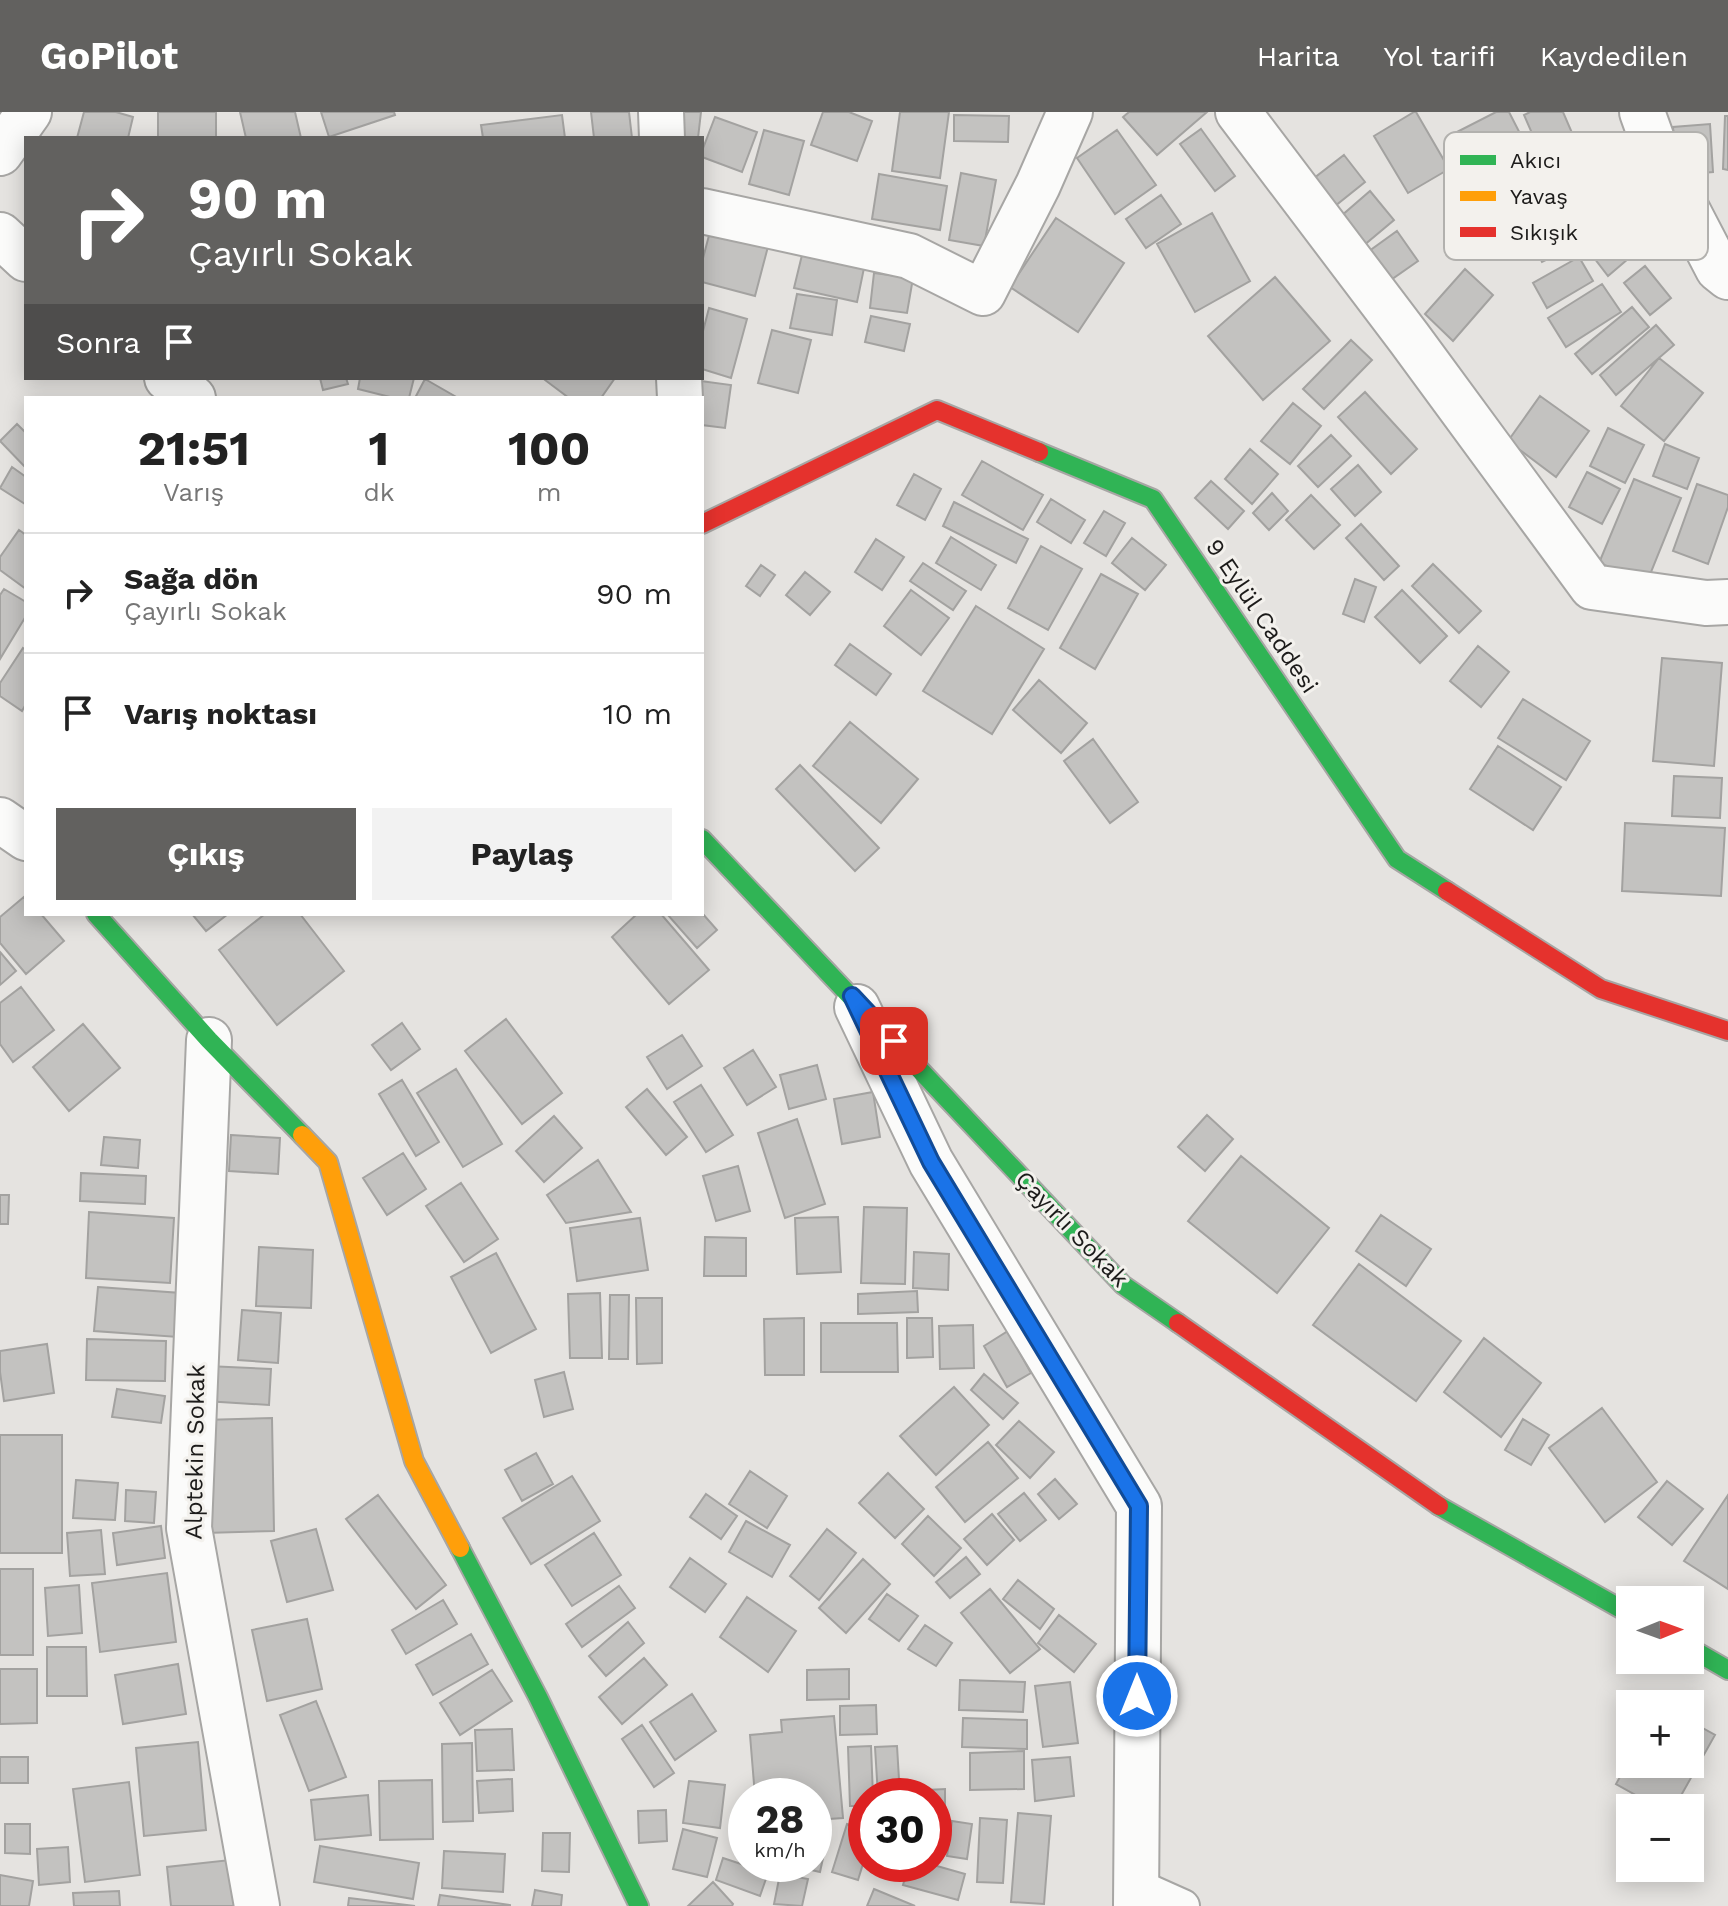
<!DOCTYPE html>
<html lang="tr">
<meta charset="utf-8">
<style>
body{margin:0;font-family:"Work Sans",sans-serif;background:#f2f2f2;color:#222;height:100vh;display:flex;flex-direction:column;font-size:30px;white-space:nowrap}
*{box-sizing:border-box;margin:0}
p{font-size:26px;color:#767676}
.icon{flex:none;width:44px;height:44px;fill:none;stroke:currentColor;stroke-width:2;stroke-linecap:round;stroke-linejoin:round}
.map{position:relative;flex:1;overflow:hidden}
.details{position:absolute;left:24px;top:284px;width:680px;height:520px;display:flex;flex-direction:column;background:#fff;border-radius:0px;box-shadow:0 4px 20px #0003}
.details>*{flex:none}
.banner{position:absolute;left:24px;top:24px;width:680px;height:244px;border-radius:0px;box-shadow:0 4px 20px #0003;background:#62615f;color:#fff;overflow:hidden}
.needle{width:52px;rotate:89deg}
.fabs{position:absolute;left:1616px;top:1474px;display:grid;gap:16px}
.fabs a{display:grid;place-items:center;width:88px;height:88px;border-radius:0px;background:#fff;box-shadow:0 4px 20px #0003;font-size:40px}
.speed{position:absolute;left:728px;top:1666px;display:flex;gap:16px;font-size:40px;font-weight:700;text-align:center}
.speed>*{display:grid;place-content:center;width:104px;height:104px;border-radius:50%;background:#fff;box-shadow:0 4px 20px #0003;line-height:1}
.speed small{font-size:20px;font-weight:400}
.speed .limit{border:12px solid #d22;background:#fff;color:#111}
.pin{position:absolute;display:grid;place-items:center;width:68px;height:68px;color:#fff;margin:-34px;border-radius:16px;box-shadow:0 4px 12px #0006}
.me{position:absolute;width:88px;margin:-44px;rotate:0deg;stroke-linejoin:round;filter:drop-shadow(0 0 6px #0008)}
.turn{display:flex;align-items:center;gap:28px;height:168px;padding:0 32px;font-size:36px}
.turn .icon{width:104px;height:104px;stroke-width:2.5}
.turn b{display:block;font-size:56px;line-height:68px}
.then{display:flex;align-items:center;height:76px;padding:0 32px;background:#0003;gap:16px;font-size:30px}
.eta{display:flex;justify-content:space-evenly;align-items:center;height:136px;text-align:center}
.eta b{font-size:48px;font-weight:700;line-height:56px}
.cta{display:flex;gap:16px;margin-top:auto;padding:16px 32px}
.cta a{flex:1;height:92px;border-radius:0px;background:#62615f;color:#fff;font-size:32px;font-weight:700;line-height:92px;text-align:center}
.cta a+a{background:#f2f2f2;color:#222}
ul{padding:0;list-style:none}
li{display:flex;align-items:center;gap:24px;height:120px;padding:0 32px;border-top:2px solid #e0e0e0}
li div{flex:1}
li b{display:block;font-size:30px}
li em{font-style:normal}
header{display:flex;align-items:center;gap:48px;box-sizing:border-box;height:112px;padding:0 40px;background:#62615f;color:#fff}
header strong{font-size:38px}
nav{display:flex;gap:44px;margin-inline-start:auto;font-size:28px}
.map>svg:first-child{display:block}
.building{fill:#c3c2c0;stroke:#a3a2a0;stroke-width:2}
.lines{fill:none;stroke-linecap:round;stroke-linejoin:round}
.lane-casing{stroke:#a7a6a4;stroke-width:36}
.street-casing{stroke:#a7a6a4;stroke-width:48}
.fast-casing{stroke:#a7a6a4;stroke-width:22}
.slow-casing{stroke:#a7a6a4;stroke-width:22}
.jam-casing{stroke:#a7a6a4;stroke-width:22}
.lane{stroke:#fbfbfa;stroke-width:32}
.street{stroke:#fbfbfa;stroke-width:44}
.fast{stroke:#30b455;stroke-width:18}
.slow{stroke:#ff9f0a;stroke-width:18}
.jam{stroke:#e5322d;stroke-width:18}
.route-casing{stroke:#114b97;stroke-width:20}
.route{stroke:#1a73e8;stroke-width:14}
.labels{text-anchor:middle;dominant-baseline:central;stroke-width:6;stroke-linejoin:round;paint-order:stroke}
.street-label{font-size:24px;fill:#1c1b1a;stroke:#f3f1ed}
.key{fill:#f3f1ed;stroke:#b2b1ae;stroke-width:2}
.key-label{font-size:22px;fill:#1c1b1a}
</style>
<header>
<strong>GoPilot</strong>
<nav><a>Harita</a><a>Yol tarifi</a><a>Kaydedilen</a></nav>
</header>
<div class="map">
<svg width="1728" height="1794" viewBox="0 0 1728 1794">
<rect width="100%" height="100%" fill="#e5e3e0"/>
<!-- building -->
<path class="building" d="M84,0H116L133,5L128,26H77Z
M158,0H216V26H158Z
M240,0H295L301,26H246Z
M321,0H394L395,3L329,25Z
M591,0H629L632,26H594Z
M671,0H701L698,26H673Z
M823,0H849L872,9L857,49L811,33Z
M900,0H949L940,66L892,59Z
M1129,0H1207L1157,43L1123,5Z
M1414,0H1416L1449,57L1408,81L1374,24Z
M1496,0H1509L1532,45L1479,73L1453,22Z
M1530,0H1563L1582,44L1548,58L1524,3Z
M562,3L565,26H483L481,13Z
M954,3L1009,4L1008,30L954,29Z
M1725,4H1728V58L1723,57Z
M715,5L757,20L742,60L702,45V39Z
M1710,12L1713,60L1677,63L1673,15Z
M1201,17L1235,64L1215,79L1180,32Z
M764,18L804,29L789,83L749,72Z
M1117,18L1156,73L1115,102L1077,46Z
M1344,43L1365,70L1330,98L1309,70Z
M961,61L996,68L984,134L949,128Z
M879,62L947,74L940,118L872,107Z
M1370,79L1394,108L1363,134L1340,105Z
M1161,83L1181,112L1146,136L1126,107Z
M1546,92L1568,137L1542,150L1520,105Z
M1212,101L1250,169L1195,200L1157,132Z
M1056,106L1124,151L1078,220L1010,175Z
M712,112L770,127L755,184L702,170V150Z
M1615,116L1635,141L1608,164L1588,138Z
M1397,119L1418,149L1385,172L1365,142Z
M802,143L864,156L857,190L794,176Z
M1579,145L1593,169L1547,196L1533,171Z
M1645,154L1671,186L1650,203L1624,171Z
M1465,157L1493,183L1453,229L1425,202Z
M874,161L913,166L907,201L870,196Z
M1275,165L1330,229L1263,288L1208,224Z
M1602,172L1621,200L1566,235L1548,206Z
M797,182L837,188L832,223L790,216Z
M1632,195L1649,215L1592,262L1575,242Z
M709,196L747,207L731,266L702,257V223Z
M871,204L910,212L904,239L865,230Z
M1656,213L1674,233L1616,283L1600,263Z
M772,218L811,228L798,281L758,271Z
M1351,228L1372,248L1324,297L1303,277Z
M1659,246L1703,281L1664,329L1621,294Z
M320,266H346L348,272L323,278Z
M360,266H414L409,286H394L358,277Z
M546,266H615L601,286H569L545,268Z
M425,267L458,286H415Z
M693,268L731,273L725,316L702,313V286H691Z
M1365,280L1417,337L1391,362L1338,305Z
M1540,284L1589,319L1556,365L1508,329Z
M1293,291L1321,314L1290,352L1261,329Z
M17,312L26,321V356L0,329Z
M1608,316L1644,333L1625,371L1590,354Z
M1331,323L1351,344L1318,375L1298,354Z
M1665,332L1699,346L1687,377L1653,364Z
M1250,337L1278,362L1252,392L1225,367Z
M982,349L1043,383L1023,418L962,383Z
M1358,353L1381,380L1355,404L1331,377Z
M12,355L26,365L25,392L0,376Z
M1587,360L1620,377L1602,412L1569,395Z
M914,362L941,377L925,408L897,393Z
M1634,367L1681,386L1647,470L1599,451Z
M1211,369L1244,399L1228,417L1195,386Z
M1697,372L1728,383V395L1708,452L1673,439Z
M1272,381L1288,399L1269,418L1253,401Z
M1311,383L1340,413L1314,437L1286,408Z
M1051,387L1085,408L1071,431L1037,410Z
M954,390L1028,427L1016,451L943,414Z
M1104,399L1125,411L1106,444L1084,431Z
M1361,412L1399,454L1384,468L1346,426Z
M19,418L26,423V477L0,458V445Z
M951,425L996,453L981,478L936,451Z
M1132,426L1166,453L1145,478L1112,451Z
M876,427L904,445L882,478L855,460Z
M1041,434L1082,457L1048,518L1008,496Z
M923,451L966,479L953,498L910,469Z
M1433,452L1481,499L1459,521L1412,474Z
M761,453L775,463L760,484L746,474Z
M805,460L830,480L810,503L786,483Z
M1101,462L1138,482L1095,557L1060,536Z
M1355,467L1376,475L1364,510L1343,502Z
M4,477L26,490V504L0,547V483Z
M911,478L949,506L921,543L884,514Z
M1402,478L1447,524L1420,551L1375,505Z
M976,494L1044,537L992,622L923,579Z
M850,532L891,562L876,583L835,553Z
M1478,534L1509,560L1481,595L1450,569Z
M23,536L26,538V592L22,599L0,584V571Z
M1662,546L1722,551L1714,654L1653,649Z
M1039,568L1087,611L1061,641L1013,598Z
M1523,587L1590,629L1566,668L1498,626Z
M850,610L918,667L881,711L813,654Z
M1093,627L1138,690L1110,711L1064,649Z
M1498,634L1561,675L1533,718L1470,677Z
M800,653L879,736L855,759L776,677Z
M1674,664L1722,666L1720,706L1672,704Z
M1625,711L1725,716L1721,784L1622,779Z
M25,784L26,802H41L64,829L26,862L0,831V805Z
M702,801L717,818L697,836L667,802Z
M192,802H228L206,819Z
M265,802H300L344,859L277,913L219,838Z
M637,802H661L709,858L669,892L612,825Z
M0,840L16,859L0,873Z
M21,875L54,918L13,950L0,932V891Z
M506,907L562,981L522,1012L465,939Z
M402,911L420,937L391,958L372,933Z
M83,912L120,956L69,999L33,955Z
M682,923L702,954L667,977L647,945Z
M753,938L776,975L747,993L724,956Z
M817,953L826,987L789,997L780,963Z
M456,957L502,1032L463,1055L417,981Z
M402,968L439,1030L416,1044L379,982Z
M701,973L733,1023L706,1040L674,990Z
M647,977L687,1025L666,1043L626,995Z
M873,980L880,1025L842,1032L834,987Z
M1207,1003L1233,1027L1205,1059L1178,1035Z
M554,1004L582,1036L544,1070L516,1039Z
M797,1007L825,1092L785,1106L758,1021Z
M231,1023L280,1026L278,1062L229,1059Z
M104,1025L140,1028L138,1056L101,1053Z
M403,1041L426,1077L387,1103L363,1066Z
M1241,1044L1329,1116L1277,1181L1188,1109Z
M598,1048L631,1100L566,1111L547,1083Z
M738,1054L750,1099L716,1109L703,1064Z
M81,1061L146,1064L145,1092L80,1089Z
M461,1071L498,1127L464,1150L426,1094Z
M0,1083H9L8,1112H0Z
M864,1095L907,1096L905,1172L861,1171Z
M89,1100L174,1106L170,1171L86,1166Z
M1381,1103L1431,1137L1406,1174L1356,1139Z
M838,1105L841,1160L797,1162L795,1106Z
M640,1106L648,1158L577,1169L570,1116Z
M705,1125L746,1126V1164H704Z
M259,1135L313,1138L311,1196L256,1194Z
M914,1140L949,1142L948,1178L913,1176Z
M496,1141L536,1217L491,1241L451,1165Z
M1359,1152L1461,1229L1416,1289L1313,1213Z
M98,1175L181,1181L178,1225L94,1219Z
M917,1179L918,1200L858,1202V1182Z
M600,1181L602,1246H570L568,1182Z
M610,1183H629L628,1247H609Z
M636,1186H662V1251L637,1252Z
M242,1198L281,1201L278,1251L238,1248Z
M804,1206V1263H765L764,1207Z
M907,1206H932L933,1245L907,1246Z
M821,1211H897L898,1260H821Z
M973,1213L974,1256L940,1257L939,1214Z
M1008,1219L1031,1261L1007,1275L984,1234Z
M1484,1226L1541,1271L1501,1325L1444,1280Z
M87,1227L166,1229L165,1269L86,1268Z
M47,1232L54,1281L4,1289L0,1260V1239Z
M207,1254L271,1257L269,1293L205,1289Z
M564,1260L573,1297L544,1305L535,1268Z
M984,1262L1018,1291L1003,1307L971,1278Z
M954,1275L989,1313L936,1363L900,1324Z
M117,1277L165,1284L161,1311L112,1305Z
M1602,1296L1657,1370L1605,1410L1549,1336Z
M272,1306L274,1419L205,1421L203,1308Z
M1523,1307L1549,1323L1531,1353L1505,1338Z
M1019,1309L1054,1340L1030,1366L996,1333Z
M0,1323H62V1441H0Z
M988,1330L1018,1366L965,1410L936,1375Z
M536,1341L553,1372L522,1389L505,1358Z
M750,1359L787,1384L767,1416L729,1392Z
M888,1361L924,1397L895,1426L859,1391Z
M572,1364L600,1409L531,1452L503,1406Z
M1055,1367L1077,1392L1059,1407L1038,1382Z
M76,1368L118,1371L115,1408L73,1406Z
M1667,1369L1703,1397L1672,1433L1638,1405Z
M126,1378L156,1380L154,1411L125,1409Z
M1024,1381L1046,1408L1020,1429L998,1402Z
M706,1382L737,1404L721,1427L690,1405Z
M378,1383L446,1473L416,1497L346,1407Z
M1728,1383V1477L1684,1449Z
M992,1402L1014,1428L987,1453L964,1427Z
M928,1404L961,1436L934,1464L902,1432Z
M746,1409L790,1433L772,1465L729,1440Z
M161,1414L165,1446L117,1453L113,1421Z
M316,1417L333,1478L287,1490L271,1429Z
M827,1417L856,1441L819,1488L790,1464Z
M101,1418L105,1462L70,1464L67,1421Z
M594,1421L621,1463L572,1494L545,1453Z
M966,1445L980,1462L950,1486L936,1470Z
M690,1446L726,1472L705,1500L670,1475Z
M863,1447L890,1472L846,1521L819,1496Z
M0,1457H33V1543H0Z
M167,1461L176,1530L100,1540L92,1471Z
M1018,1468L1054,1497L1040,1517L1003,1487Z
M79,1473L82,1521L48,1524L45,1476Z
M619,1474L635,1496L582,1535L566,1512Z
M990,1477L1040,1537L1010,1561L961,1501Z
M887,1482L918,1504L899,1529L869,1507Z
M747,1485L796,1519L768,1560L720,1525Z
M443,1488L457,1512L406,1542L392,1518Z
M1059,1503L1096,1532L1074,1560L1038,1531Z
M307,1507L322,1577L267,1589L252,1518Z
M628,1510L644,1531L606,1564L589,1544Z
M925,1513L952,1531L936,1554L908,1537Z
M471,1522L488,1552L433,1583L416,1553Z
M47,1535H86L87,1584H47Z
M644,1546L667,1573L622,1612L599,1585Z
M178,1552L186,1602L123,1612L115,1563Z
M0,1557H37V1611L0,1612Z
M849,1557V1587L807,1588V1558Z
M492,1558L512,1589L460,1623L440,1591Z
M960,1568L1025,1570L1023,1600L959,1598Z
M1070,1570L1078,1631L1043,1635L1035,1574Z
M692,1582L716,1619L675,1648L650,1610Z
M316,1589L346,1665L309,1679L280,1603Z
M876,1593L877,1622L840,1623V1594Z
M834,1604L843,1706L814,1708V1684H755L750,1623L782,1620L781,1608Z
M963,1606L1027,1608V1637L962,1635Z
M1690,1609L1715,1623L1674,1696H1659L1616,1672L1630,1647V1652H1690Z
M642,1613L674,1661L654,1675L622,1627Z
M512,1617L514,1658L477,1659L475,1618Z
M198,1630L206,1718L144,1724L136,1636Z
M472,1631L473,1709L443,1710L442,1632Z
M871,1634L873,1684H866V1694H850L848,1635Z
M897,1634L900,1684H878L875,1635Z
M1024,1639V1677L970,1678V1641Z
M0,1645H28V1671H0Z
M1070,1645L1074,1684L1035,1689L1032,1648Z
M512,1667L513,1699L479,1701L477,1669Z
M432,1668L433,1727L380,1728L379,1669Z
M689,1669L725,1673L720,1716L683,1711Z
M129,1670L140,1763L85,1770L73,1677Z
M945,1677V1718H934V1684H927V1678Z
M368,1683L371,1723L315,1728L311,1688Z
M666,1698L667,1729L639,1731L638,1699Z
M1018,1701L1051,1704L1044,1792L1011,1790Z
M980,1706L1007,1708L1003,1771L977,1770Z
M952,1709L972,1712L967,1747L947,1744Z
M814,1710L830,1714L820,1760L798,1755L799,1752H814Z
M5,1712H30V1742L5,1741Z
M847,1712L866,1718V1742L858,1768L832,1760Z
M683,1717L717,1726L707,1765L673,1757Z
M543,1721H570L569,1760L542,1759Z
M320,1734L419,1751L413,1787L314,1770Z
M68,1735L70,1770L39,1773L37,1737Z
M444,1739L505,1742L503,1780L442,1776Z
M723,1746L768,1761L760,1784L716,1768Z
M230,1748L235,1794H171L167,1755Z
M873,1752H899L893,1768L871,1760Z
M909,1752H930L965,1762L958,1788L903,1773Z
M780,1762L808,1767L802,1794L774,1792Z
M0,1763L33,1769L29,1794H0Z
M713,1770L733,1792L732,1794H688Z
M874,1777L915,1794H867Z
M535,1778L562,1783L561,1794H532Z
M119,1779L120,1794H74L73,1781Z
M440,1783L510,1793V1794H438Z
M349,1786L415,1794H348Z"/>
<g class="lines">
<defs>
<path id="lane" d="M1136,1773L1183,1794"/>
<path id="street" d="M661,0L662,26
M1238,0L1409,226L1592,475L1706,491L1728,490
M1642,0L1655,36L1718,157L1728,165
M0,41L29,0
M702,99L909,144L983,181L1038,73L1070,0
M0,123L26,147
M167,266L193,286
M679,266L680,286
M0,708L26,726
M857,895L931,1050L1139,1394L1136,1794
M209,928L189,1416L257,1794"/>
<path id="fast" d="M1039,340L1153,387L1397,747L1447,779
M702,727L1123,1173L1178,1211
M96,802L209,928L302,1023
M1439,1394L1630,1502
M460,1436L538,1585L639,1794
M1690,1536L1728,1558"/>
<path id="slow" d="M302,1023L328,1050L414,1349L460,1436"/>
<path id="jam" d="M702,412L937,298L1039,340
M1447,779L1601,877L1728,919
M1178,1211L1439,1394"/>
</defs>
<!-- lane casing -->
<use href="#lane" class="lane-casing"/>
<!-- street casing -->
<use href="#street" class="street-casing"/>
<!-- fast casing -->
<use href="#fast" class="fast-casing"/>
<!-- slow casing -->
<use href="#slow" class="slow-casing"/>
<!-- jam casing -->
<use href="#jam" class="jam-casing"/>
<!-- lane -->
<use href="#lane" class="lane"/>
<!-- street -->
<use href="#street" class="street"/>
<!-- fast -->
<use href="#fast" class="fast"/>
<!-- slow -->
<use href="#slow" class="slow"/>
<!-- jam -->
<use href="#jam" class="jam"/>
</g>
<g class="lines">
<defs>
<path id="route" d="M894,929L852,884L931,1050L1139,1394L1137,1584"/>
</defs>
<!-- route casing -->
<use href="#route" class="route-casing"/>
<!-- route -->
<use href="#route" class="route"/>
</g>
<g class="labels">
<!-- street labels -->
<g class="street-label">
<text transform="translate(1262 504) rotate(56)">9 Eylül Caddesi</text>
<text transform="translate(1072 1117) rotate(46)">Çayırlı Sokak</text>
<text transform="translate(195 1340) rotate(-89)">Alptekin Sokak</text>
</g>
</g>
<!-- legend -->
<rect x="1444" y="20" width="264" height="128" rx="12" class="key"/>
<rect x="1460" y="43" width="36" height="10" fill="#30b455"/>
<rect x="1460" y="79" width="36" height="10" fill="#ff9f0a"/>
<rect x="1460" y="115" width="36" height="10" fill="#e5322d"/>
<g class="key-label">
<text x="1510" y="56">Akıcı</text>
<text x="1510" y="92">Yavaş</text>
<text x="1510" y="128">Sıkışık</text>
</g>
</svg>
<div class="fabs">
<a><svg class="needle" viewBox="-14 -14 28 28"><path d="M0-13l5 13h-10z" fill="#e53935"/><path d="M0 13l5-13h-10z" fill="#767676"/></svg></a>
<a>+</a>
<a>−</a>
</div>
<div class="speed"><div>28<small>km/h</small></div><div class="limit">30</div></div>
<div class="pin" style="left:894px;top:929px;background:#d93025"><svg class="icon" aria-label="arrive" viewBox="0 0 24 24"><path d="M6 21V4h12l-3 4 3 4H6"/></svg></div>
<svg class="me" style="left:1137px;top:1584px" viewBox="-20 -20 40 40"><circle r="17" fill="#1a73e8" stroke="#fff" stroke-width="3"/><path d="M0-11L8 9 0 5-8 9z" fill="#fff"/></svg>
<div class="banner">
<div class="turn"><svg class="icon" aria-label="right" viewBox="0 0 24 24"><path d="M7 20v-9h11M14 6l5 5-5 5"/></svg><div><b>90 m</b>Çayırlı Sokak</div></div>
<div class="then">Sonra<svg class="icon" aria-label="arrive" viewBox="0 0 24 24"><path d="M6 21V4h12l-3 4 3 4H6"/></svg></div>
</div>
<section class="details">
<div class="eta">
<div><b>21:51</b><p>Varış</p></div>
<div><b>1</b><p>dk</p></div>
<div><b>100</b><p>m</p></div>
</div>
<ul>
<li><svg class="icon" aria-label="right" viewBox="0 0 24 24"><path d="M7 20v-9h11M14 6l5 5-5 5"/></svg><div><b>Sağa dön</b><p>Çayırlı Sokak</p></div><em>90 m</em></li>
<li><svg class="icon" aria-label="arrive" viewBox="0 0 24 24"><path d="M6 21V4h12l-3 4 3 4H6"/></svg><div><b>Varış noktası</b></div><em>10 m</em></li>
</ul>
<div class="cta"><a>Çıkış</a><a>Paylaş</a></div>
</section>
</div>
